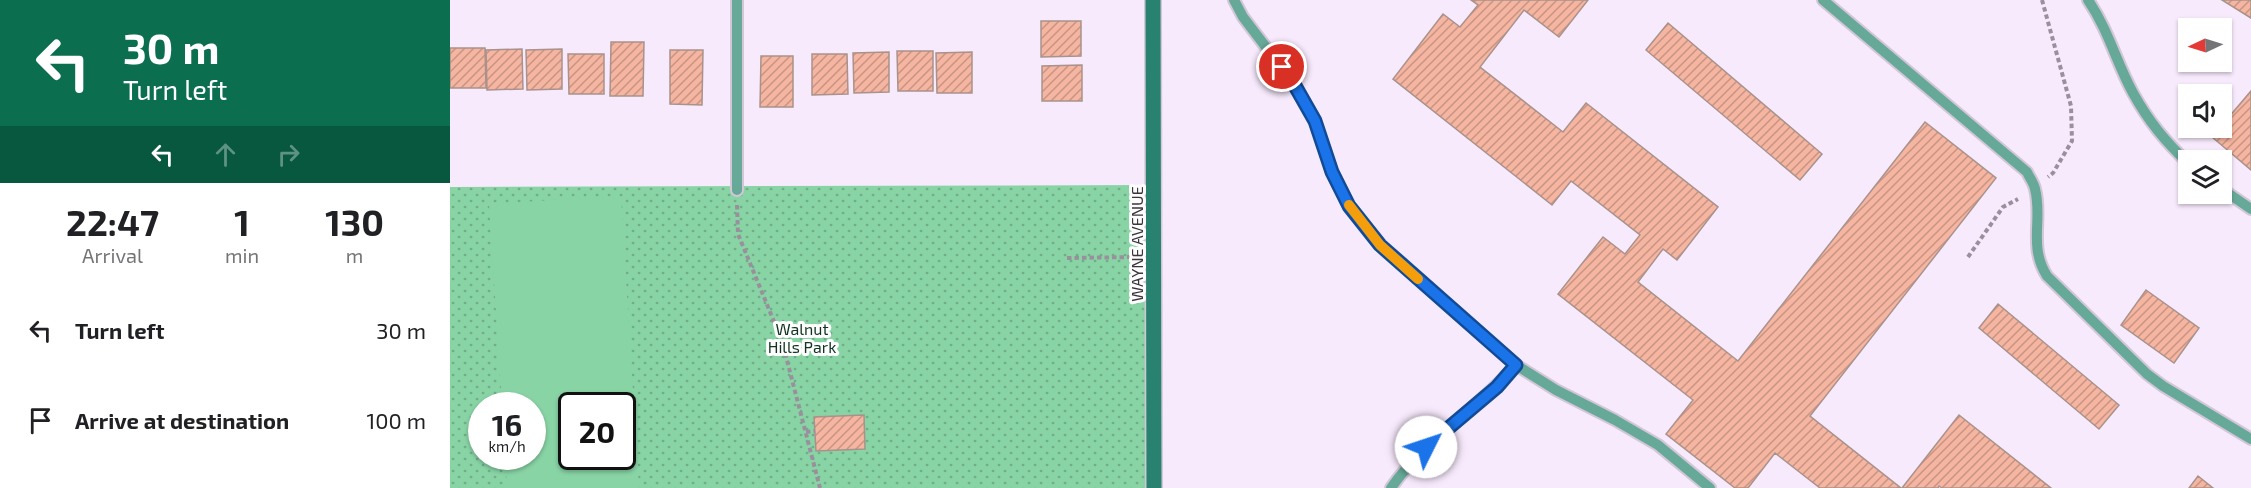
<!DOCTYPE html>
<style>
body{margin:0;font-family:"Exo 2",sans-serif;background:#f6f6f6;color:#202124;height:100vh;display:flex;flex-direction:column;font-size:22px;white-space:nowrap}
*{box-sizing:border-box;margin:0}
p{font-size:20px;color:#757577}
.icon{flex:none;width:33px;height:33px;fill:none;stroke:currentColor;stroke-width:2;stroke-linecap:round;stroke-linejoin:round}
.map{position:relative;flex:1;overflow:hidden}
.sheet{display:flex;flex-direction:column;background:#fff;width:450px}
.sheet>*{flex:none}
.banner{background:#0b6e4f;color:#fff;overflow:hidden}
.needle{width:39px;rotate:266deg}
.fabs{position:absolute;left:1728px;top:18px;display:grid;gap:12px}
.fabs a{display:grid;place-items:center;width:54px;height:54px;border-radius:0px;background:#fff;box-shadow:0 2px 4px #0004;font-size:30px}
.speed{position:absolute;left:18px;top:392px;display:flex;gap:12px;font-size:30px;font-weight:700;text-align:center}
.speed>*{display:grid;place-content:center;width:78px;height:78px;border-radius:50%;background:#fff;box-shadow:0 2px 4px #0004;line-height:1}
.speed small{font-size:15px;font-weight:400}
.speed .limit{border:3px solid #111;border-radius:9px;background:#fff;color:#111}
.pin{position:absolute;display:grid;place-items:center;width:51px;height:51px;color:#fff;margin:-26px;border:3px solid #fff;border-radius:50%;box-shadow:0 2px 6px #0007}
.me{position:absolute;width:66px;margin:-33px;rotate:49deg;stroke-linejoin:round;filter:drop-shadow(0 0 4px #0008)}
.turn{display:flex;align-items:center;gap:21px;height:126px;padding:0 24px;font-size:27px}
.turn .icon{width:78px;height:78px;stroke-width:2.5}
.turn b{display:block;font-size:42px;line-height:51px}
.lanes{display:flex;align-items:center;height:57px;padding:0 24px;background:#0003;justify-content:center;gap:30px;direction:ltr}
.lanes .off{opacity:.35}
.eta{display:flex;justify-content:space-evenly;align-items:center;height:102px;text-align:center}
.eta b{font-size:36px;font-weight:700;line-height:42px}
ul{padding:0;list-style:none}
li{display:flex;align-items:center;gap:18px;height:90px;padding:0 24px}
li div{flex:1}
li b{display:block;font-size:22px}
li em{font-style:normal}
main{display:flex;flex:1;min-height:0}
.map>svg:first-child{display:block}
.park{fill:url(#park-dots);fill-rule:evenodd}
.pitch{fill:#88d4a5;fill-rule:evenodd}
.building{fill:url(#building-hatch);stroke:#a8928b;stroke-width:1.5}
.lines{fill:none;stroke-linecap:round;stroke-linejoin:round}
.lane-casing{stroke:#d2c6d7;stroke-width:14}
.secondary-casing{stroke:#d2c6d7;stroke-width:18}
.path{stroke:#9a909d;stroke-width:4;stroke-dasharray:4.5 3;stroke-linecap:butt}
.lane{stroke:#67a998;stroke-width:10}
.secondary{stroke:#29826f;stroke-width:15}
.route-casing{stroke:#114b97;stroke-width:15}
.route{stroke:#1a73e8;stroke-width:10}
.slow{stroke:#f59e0b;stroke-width:10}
.labels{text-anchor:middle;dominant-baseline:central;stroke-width:6;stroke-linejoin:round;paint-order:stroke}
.street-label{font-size:16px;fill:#3b363d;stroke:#fdfdfd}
.park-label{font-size:16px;fill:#123420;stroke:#fdfdfd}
</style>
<main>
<section class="sheet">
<div class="banner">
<div class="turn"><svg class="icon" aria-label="left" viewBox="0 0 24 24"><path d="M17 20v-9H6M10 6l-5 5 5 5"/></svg><div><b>30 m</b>Turn left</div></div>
<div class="lanes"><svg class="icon" aria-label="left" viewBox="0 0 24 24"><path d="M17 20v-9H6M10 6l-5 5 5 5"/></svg><svg class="icon off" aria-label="ahead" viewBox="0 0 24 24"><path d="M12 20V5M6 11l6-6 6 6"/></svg><svg class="icon off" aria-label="right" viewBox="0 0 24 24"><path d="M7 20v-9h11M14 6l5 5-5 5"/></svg></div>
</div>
<div class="eta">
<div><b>22:47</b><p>Arrival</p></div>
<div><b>1</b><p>min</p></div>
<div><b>130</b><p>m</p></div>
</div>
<ul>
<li><svg class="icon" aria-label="left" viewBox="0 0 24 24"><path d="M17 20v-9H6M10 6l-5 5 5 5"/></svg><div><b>Turn left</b></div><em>30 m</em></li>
<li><svg class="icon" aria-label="arrive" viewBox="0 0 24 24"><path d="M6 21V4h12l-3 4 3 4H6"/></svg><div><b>Arrive at destination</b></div><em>100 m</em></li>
</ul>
</section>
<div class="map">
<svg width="1801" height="488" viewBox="0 0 1801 488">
<defs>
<pattern id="park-dots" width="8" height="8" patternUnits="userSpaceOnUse" patternTransform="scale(1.5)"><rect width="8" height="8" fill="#88d4a5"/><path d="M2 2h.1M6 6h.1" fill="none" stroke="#70ad88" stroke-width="1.8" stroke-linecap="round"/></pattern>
<pattern id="building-hatch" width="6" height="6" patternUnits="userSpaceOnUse" patternTransform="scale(1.5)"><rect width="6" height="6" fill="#f6b5a0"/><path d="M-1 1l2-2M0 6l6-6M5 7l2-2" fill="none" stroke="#c89484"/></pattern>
</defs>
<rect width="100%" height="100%" fill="#f8eafd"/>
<!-- park -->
<path class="park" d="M704,185V488H0V187ZM32,405H82V456H32ZM122,405H172V456H122Z"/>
<!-- pitch -->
<path class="pitch" d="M171,196L189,488H57L55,456H82V405H52L39,204ZM122,405H172V456H122Z"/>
<!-- building -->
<path class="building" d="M1021,0H1138L1109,37L1074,10L1030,67L1113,132L1136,103L1268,207L1227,260L1213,249L1188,282L1288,361L1475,122L1546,178L1360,416L1451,488H1370L1325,453L1298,488H1285L1216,434L1243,400L1108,294L1153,237L1175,254L1190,235L1121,181L1102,205L943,79L993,14L1010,27L1028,5Z
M1772,0H1801V18Z
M591,21H631V56L591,57Z
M1218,23L1372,154L1350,180L1196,50Z
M161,42H194L193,96H160Z
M0,48H35L36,88H0Z
M72,49L73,89L37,90L36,50Z
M112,49V89L77,90L76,50Z
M220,50H253L252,105L220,104Z
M447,51H483V91H448Z
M439,52V92L404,93L403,53Z
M522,52V93H487L486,53Z
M118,54H154V94H119Z
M362,54H397L398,94L362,95Z
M311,56H343V107H310Z
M632,65V101H592V66Z
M1801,91V170L1762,137Z
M1696,290L1749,328L1724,363L1671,325Z
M1548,304L1669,405L1649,429L1529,328Z
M414,415L415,449L366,451L364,417Z
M1509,415L1601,488H1492L1489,486L1488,488H1452Z
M1748,476L1763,488H1739Z"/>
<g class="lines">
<defs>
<path id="lane" d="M784,0L793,17L844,84L865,121L882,172L899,206L930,245L1066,365L1106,390L1165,420L1208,445L1260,488
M1373,0L1577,172C1579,177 1584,183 1585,189C1593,219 1578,246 1597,276L1697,374L1713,386L1801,439
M1638,0C1659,31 1666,62 1683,93C1699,122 1715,141 1738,163
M1772,189L1801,209
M287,190V0
M941,488C975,439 1028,409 1066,365"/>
<path id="secondary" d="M703,0L704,488"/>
</defs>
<!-- lane casing -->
<use href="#lane" class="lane-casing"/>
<!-- secondary casing -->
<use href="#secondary" class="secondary-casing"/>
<!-- path -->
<path class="path" d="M1592,0L1621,106L1622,141L1603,173L1598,177
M287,205L288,234L332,341L370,488
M1518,257L1553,207L1568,199
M617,258L685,257
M356,432L365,431"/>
<!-- lane -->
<use href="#lane" class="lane"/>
<!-- secondary -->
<use href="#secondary" class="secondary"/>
</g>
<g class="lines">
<defs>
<path id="route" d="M832,67L844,84L865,121L882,172L899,206L930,245L1066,365L1047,387L976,447"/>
</defs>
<!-- route casing -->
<use href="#route" class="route-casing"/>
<!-- route -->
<use href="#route" class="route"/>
<!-- slow -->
<path class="slow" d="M899,205L930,245L968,279"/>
</g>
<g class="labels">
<!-- street labels -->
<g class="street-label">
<text transform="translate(686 244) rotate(-90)">WAYNE AVENUE</text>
</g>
<!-- park labels -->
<g class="park-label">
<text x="352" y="328">Walnut<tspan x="352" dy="18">Hills Park</tspan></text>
</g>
</g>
</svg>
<div class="fabs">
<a><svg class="needle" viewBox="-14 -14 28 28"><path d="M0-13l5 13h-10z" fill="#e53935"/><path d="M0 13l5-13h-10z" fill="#757577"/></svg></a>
<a><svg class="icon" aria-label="sound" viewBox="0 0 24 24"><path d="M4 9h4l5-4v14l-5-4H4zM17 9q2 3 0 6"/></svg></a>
<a><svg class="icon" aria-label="layers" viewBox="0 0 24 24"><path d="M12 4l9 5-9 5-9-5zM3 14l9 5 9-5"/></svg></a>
</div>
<div class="speed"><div>16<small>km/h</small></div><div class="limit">20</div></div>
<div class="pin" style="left:832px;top:67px;background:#d93025"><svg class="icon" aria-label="arrive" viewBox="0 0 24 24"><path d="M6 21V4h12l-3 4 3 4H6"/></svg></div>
<svg class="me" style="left:976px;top:447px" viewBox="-20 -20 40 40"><circle r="19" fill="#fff"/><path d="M0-13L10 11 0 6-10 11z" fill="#1a73e8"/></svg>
</div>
</main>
